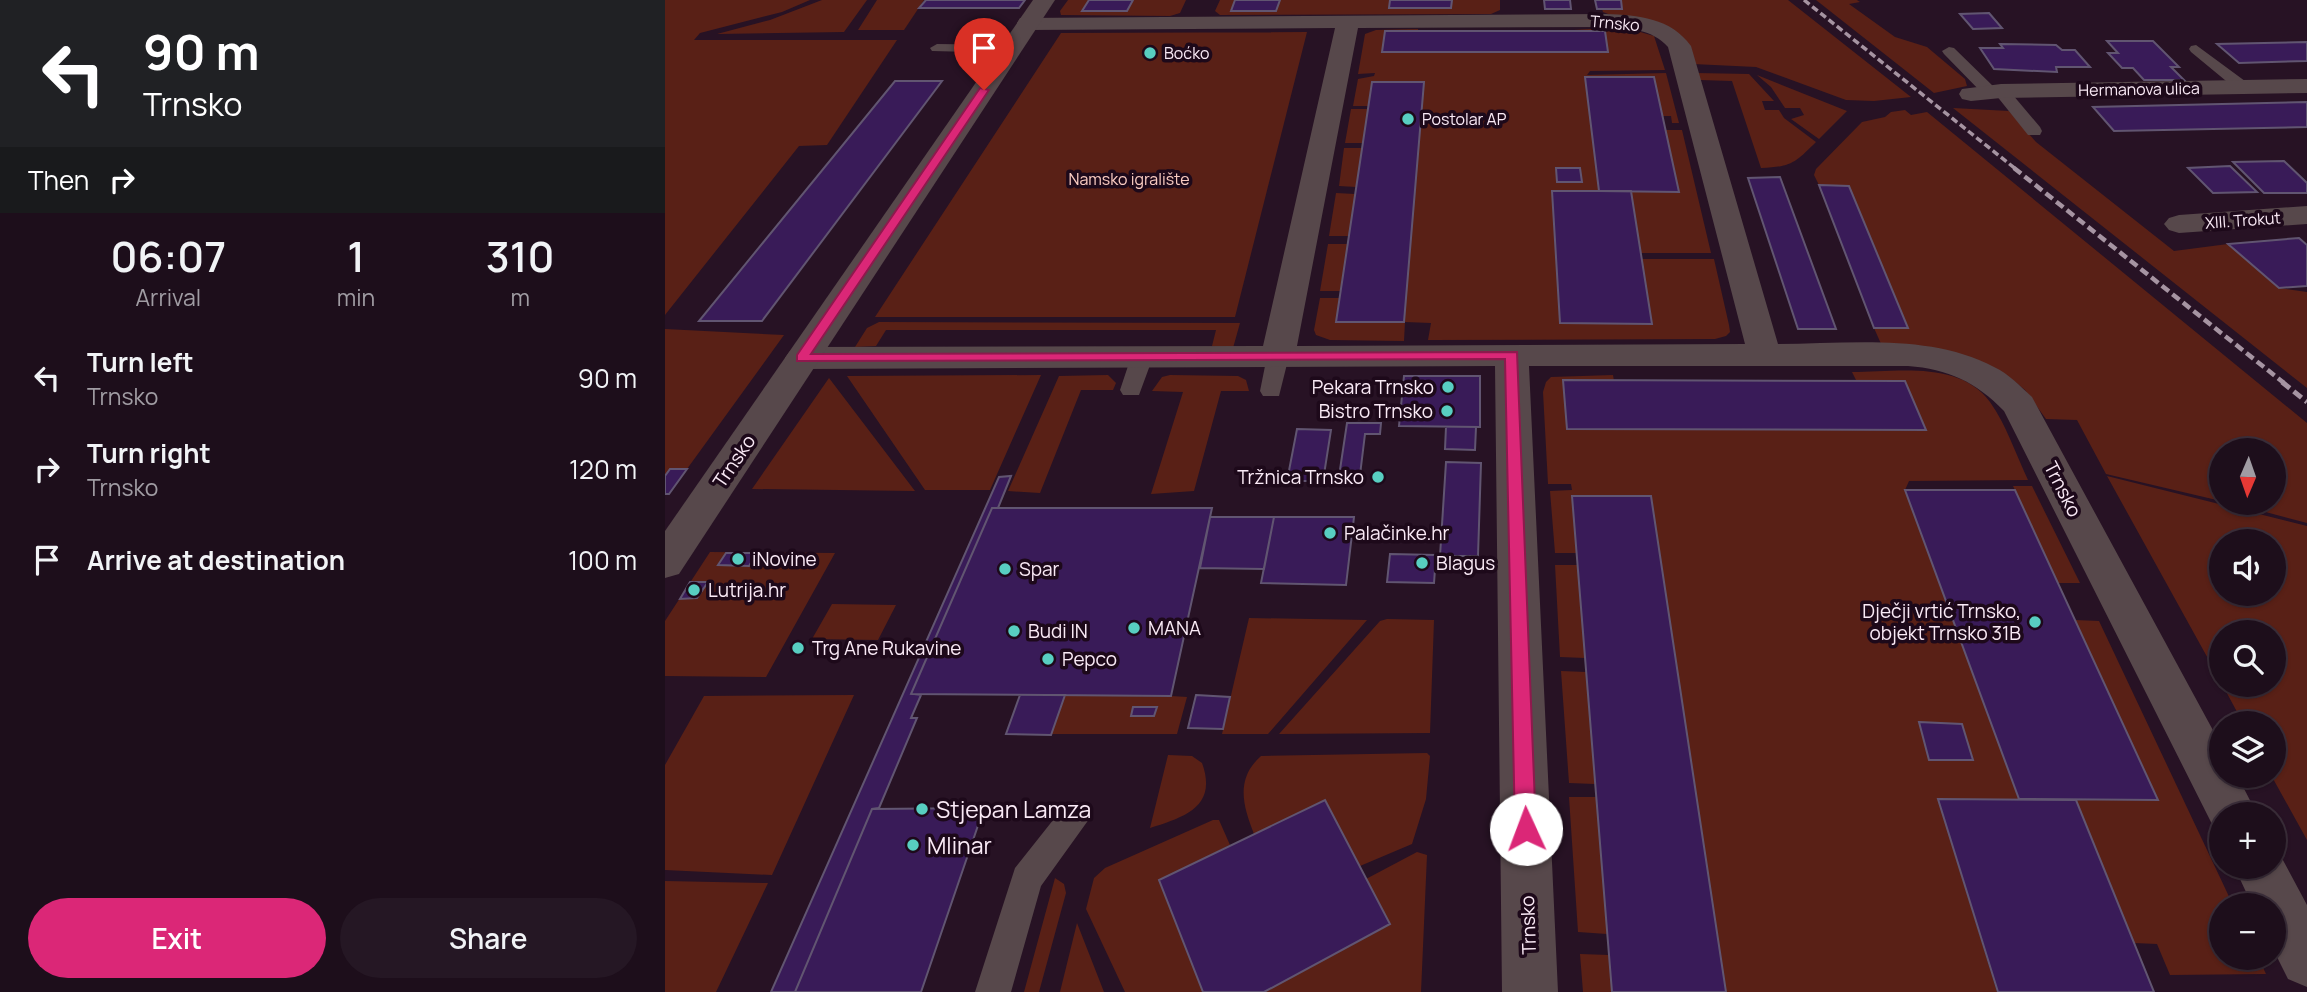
<!DOCTYPE html>
<meta charset="utf-8">
<style>
body{margin:0;font-family:Manrope,sans-serif;background:#251724;color:#f1f3f6;height:100vh;display:flex;flex-direction:column;font-size:26px;white-space:nowrap}
*{box-sizing:border-box;margin:0}
p{font-size:23px;color:#a09ca3}
.icon{flex:none;width:38px;height:38px;fill:none;stroke:currentColor;stroke-width:2;stroke-linecap:round;stroke-linejoin:round}
.map{position:relative;flex:1;overflow:hidden}
.panel{display:flex;flex-direction:column;background:#1d0e1b;width:665px}
.panel>*{flex:none}
.guide{background:#202124;color:#fff;overflow:hidden}
.needle{width:46px;rotate:182deg}
.tools{position:absolute;left:1544px;top:438px;display:grid;gap:14px}
.tools a{display:grid;place-items:center;width:77px;height:77px;border-radius:50%;background:#1d0e1b;box-shadow:0 2px 5px #0004,0 0 0 2px #3b2e3a;font-size:35px}
.pin{position:absolute;display:grid;place-items:center;width:60px;height:60px;color:#fff;margin:-72px -30px;border-radius:50% 50% 50% 0;rotate:-45deg;box-shadow:0 0 7px #0007}
.pin .icon{rotate:45deg}
.me{position:absolute;width:77px;margin:-38px;rotate:358deg;stroke-linejoin:round;filter:drop-shadow(0 0 5px #0008)}
.turn{display:flex;align-items:center;gap:24px;height:147px;padding:0 28px;font-size:32px}
.turn .icon{width:91px;height:91px;stroke-width:2.5}
.turn b{display:block;font-size:49px;line-height:60px}
.then{display:flex;align-items:center;height:66px;padding:0 28px;background:#0003;gap:14px;font-size:26px}
.eta{display:flex;justify-content:space-evenly;align-items:center;height:119px;text-align:center}
.eta b{font-size:42px;font-weight:600;line-height:49px}
.action{display:flex;gap:14px;margin-top:auto;padding:14px 28px}
.action a{flex:1;height:80px;border-radius:42px;background:#db2777;color:#fff;font-size:28px;font-weight:600;line-height:80px;text-align:center}
.action a+a{background:#251724;color:#f1f3f6}
ul{padding:0;list-style:none}
li{display:flex;align-items:center;gap:21px;height:91px;padding:0 28px}
li div{flex:1}
li b{display:block;font-size:26px}
li em{font-style:normal}
main{display:flex;flex:1;min-height:0}
.map>svg:first-child{display:block}
.green{fill:#592016;fill-rule:evenodd}
.building{fill:#391b58;stroke:#615571;stroke-width:2}
.lines{fill:none;stroke-linecap:round;stroke-linejoin:round}
.service{fill:#57484b;fill-rule:evenodd}
.minor{fill:#57484b;fill-rule:evenodd}
.tertiary{fill:#57484b;fill-rule:evenodd}
.rail-far2{stroke:#a694a2;stroke-width:3.5;stroke-dasharray:7 3.5;stroke-linecap:butt}
.rail-far1{stroke:#a694a2;stroke-width:4.5;stroke-dasharray:9 4.5;stroke-linecap:butt}
.rail{stroke:#a694a2;stroke-width:5;stroke-dasharray:10 5;stroke-linecap:butt}
.route{fill:#db2777;stroke:#8e194d;stroke-width:2}
.poi-dot{fill:#58cec1;stroke:#1d091a;stroke-width:2.5}
.labels{text-anchor:middle;dominant-baseline:central;stroke-width:7;stroke-linejoin:round;paint-order:stroke}
.far-street-label{font-size:16px;fill:#faeaf6;stroke:#1d091a}
.far-poi-label{font-size:16px;fill:#faeaf6;stroke:#1d091a;text-anchor:start}
.far-park-label{font-size:16px;fill:#faccc2;stroke:#1d091a}
.poi-label{font-size:19px;fill:#faeaf6;stroke:#1d091a;text-anchor:start}
.street-label{font-size:19px;fill:#faeaf6;stroke:#1d091a}
.near-poi-label{font-size:23px;fill:#faeaf6;stroke:#1d091a;text-anchor:start}
</style>
<main>
<section class="panel">
<div class="guide">
<div class="turn"><svg class="icon" aria-label="left" viewBox="0 0 24 24"><path d="M17 20v-9H6M10 6l-5 5 5 5"/></svg><div><b>90 m</b>Trnsko</div></div>
<div class="then">Then<svg class="icon" aria-label="right" viewBox="0 0 24 24"><path d="M7 20v-9h11M14 6l5 5-5 5"/></svg></div>
</div>
<div class="eta">
<div><b>06:07</b><p>Arrival</p></div>
<div><b>1</b><p>min</p></div>
<div><b>310</b><p>m</p></div>
</div>
<ul>
<li><svg class="icon" aria-label="left" viewBox="0 0 24 24"><path d="M17 20v-9H6M10 6l-5 5 5 5"/></svg><div><b>Turn left</b><p>Trnsko</p></div><em>90 m</em></li>
<li><svg class="icon" aria-label="right" viewBox="0 0 24 24"><path d="M7 20v-9h11M14 6l5 5-5 5"/></svg><div><b>Turn right</b><p>Trnsko</p></div><em>120 m</em></li>
<li><svg class="icon" aria-label="arrive" viewBox="0 0 24 24"><path d="M6 21V4h12l-3 4 3 4H6"/></svg><div><b>Arrive at destination</b></div><em>100 m</em></li>
</ul>
<div class="action"><a>Exit</a><a>Share</a></div>
</section>
<div class="map">
<svg width="1642" height="992" viewBox="0 0 1642 992">
<rect width="100%" height="100%" fill="#271224"/>
<!-- green -->
<path class="green" d="M0,0H145L117,12L35,33L29,40H232L162,145L134,146L0,315Z
M157,0H202L179,32L52,34L105,20Z
M212,0H259L239,30H193Z
M403,0H424L418,11H462L468,0H521L515,13L505,16L396,15L395,11Z
M555,0H570L567,11H611L615,0H725L724,8H786L787,0H835V10L826,14L555,15L550,11Z
M956,0H1123L1246,97L1209,101L1181,100L1091,67L1028,64L1019,43L938,12L937,9H957Z
M1151,0H1192L1195,2L1184,4L1230,37L1262,47L1300,79L1302,86L1269,93Z
M753,29V31L720,32L717,52H943L939,31L909,29H965L989,36L1000,70L925,71L922,75L1001,73L1014,123H1007L1006,116H997L988,77H920L934,191L887,192L895,323L987,324L977,259H1049L1064,325L1065,332L1061,336L1050,339L763,340L766,323L740,322L739,341L665,340L651,335L649,330L655,298H674L671,322H739L759,82H708L704,106H688L693,79L709,76L710,73L693,74L700,34L711,30Z
M642,32L570,317H210L396,33Z
M1031,73L1084,74L1109,101H1097L1100,110H1114L1119,118L1151,142C1130,163 1126,167 1096,168L1067,81L1035,80Z
M1092,75L1182,111L1154,139L1126,119L1139,115L1135,108H1120L1106,87Z
M1288,108L1344,111L1371,142L1509,251L1563,244L1614,288L1642,292V388Z
M686,109H703L698,143H680Z
M1240,110L1246,115L1262,112L1642,423V523L1563,502H1608V450H1556V501L1441,474L1412,420L1381,419L1360,390L1348,380L1217,346L1209,328L1243,327L1184,186L1154,185L1149,175L1151,169L1197,122L1220,117L1226,112Z
M1000,130H1017L1046,253H976L966,192H1014Z
M679,148H697L691,187L674,186Z
M671,193L690,194L684,236H664Z
M663,244H683L675,291H655Z
M214,322L575,323L568,348L547,346L551,330H221L211,346L190,347L202,328Z
M0,329L119,335L22,469H5L0,476Z
M1187,372C1231,372 1295,360 1325,402C1341,424 1351,455 1363,480L1244,481L1240,490L1354,799H1273L1332,992H1061L986,497L907,496L912,553H890L885,491L907,490L906,484H883L878,392L881,382L886,377L948,375L949,381L903,429H1260L1240,381L1191,380Z
M376,375L325,490H260L182,376Z
M443,375L451,383L448,390H416L375,493L343,491L394,376Z
M505,375L573,376L581,380L584,391H556L529,491L486,494L518,392L487,391L497,377Z
M164,378L250,491L87,489Z
M1442,476L1642,526V840L1606,775L1608,723H1578L1557,684H1608V632H1556V682ZM1556,541H1608V593H1556Z
M1348,486H1367L1415,583H1393Z
M45,552L170,553L101,677L0,676V621Z
M890,565H913L920,658L895,657Z
M167,604L231,605L213,640L147,639Z
M584,618L702,620L603,734H557Z
M722,619L769,620L765,733L614,734L715,621Z
M1410,620L1434,621L1568,905H1556V957H1593L1601,974L1505,975L1492,944L1469,943L1411,800L1493,799Z
M896,671L921,672L930,784L904,783Z
M189,695L107,875L0,870V765L39,696Z
M355,695L506,696L522,697L512,734H341Z
M762,753L765,756L761,799L747,844L695,866L589,834C578,806 570,779 596,756Z
M503,755L527,756L537,763C553,807 519,817 485,828Z
M904,797H932L942,934L913,932Z
M548,820H554L565,845L494,881L538,992H460L421,909L429,878L440,868Z
M752,852L762,855L756,992H599L725,925L701,879Z
M390,878L399,884L401,893L374,992H359Z
M0,881L103,883L51,992H0Z
M412,923L439,992H395Z
M915,954L944,955L947,992H918Z"/>
<!-- building -->
<path class="building" d="M261,0H360L354,8H254Z
M424,0H468L462,11H417Z
M570,0H615L611,11H566Z
M725,0H787L786,8H724Z
M879,0H905L906,9H880Z
M930,0H956L957,9H932Z
M1324,13L1337,28L1308,29L1295,14Z
M720,31H940L943,52H717Z
M1442,41H1488L1514,67H1506L1519,80H1479L1468,68H1457L1443,53H1453Z
M1642,42V61L1574,63L1552,44Z
M1335,44L1391,45L1397,50H1410L1425,67H1391L1392,72L1329,69L1315,48H1338Z
M920,77H989L1014,192L934,191Z
M230,81H277L97,321H34Z
M707,82H759L739,322H671Z
M1642,102V127L1449,131L1428,107Z
M1619,161L1642,183V193H1599L1568,162Z
M1565,166L1592,192L1548,193L1523,168Z
M891,168H915L917,182H892Z
M1115,177L1171,329H1133L1083,178Z
M1154,185L1184,186L1243,328H1209Z
M887,191H966L987,324L895,323Z
M1634,238L1642,245V286L1614,288L1563,244Z
M739,376H815V427L734,426Z
M898,380L1240,381L1261,430L902,429Z
M682,423H716L715,434H700L694,483H673Z
M781,427H811L810,450L780,449Z
M632,429L666,430L658,481H622Z
M781,462L816,463L813,556H775Z
M5,469H22L4,494H0V476Z
M346,476L333,508H327L246,694L256,695L246,718H252L214,808L207,809L130,992H106L334,477Z
M1240,490H1350L1493,800L1354,799Z
M907,496H986L1061,992H947Z
M327,508H547L506,696L246,694Z
M545,517H609L599,569L535,568Z
M609,517H689L681,585L596,583Z
M61,553H92L84,566L53,565Z
M725,554L771,555L769,583L722,582Z
M25,582H43L32,598L15,599Z
M355,695H400L386,735L341,734Z
M531,695L565,697L558,729L523,728Z
M468,707H492L489,716H466Z
M1254,722L1297,724L1308,760H1264Z
M1273,799L1411,800L1489,992H1333Z
M660,800L725,924L599,992H538L494,880Z
M319,808L256,992H130L207,809Z"/>
<g class="lines">
<!-- service -->
<path class="service" d="M272,44L346,45L353,49L346,53L267,51L265,48Z
M1531,45L1584,84L1586,87L1584,90H1572L1526,52L1524,49L1526,46Z
M1284,47L1289,48L1330,88H1342L1375,127L1377,131L1375,135H1363L1331,95H1319L1279,54L1277,51Z
M613,349L621,351L624,356L614,396H598L595,391L602,356L605,351Z
M477,350L485,352L488,357L474,395H458L455,390L466,357L469,352Z
M411,801L422,805L427,815L376,886L346,992H310L350,868L400,805Z"/>
<!-- minor -->
<path class="minor" d="M941,14C973,15 1006,18 1026,46L1113,344C1183,344 1265,333 1329,367C1344,374 1355,386 1367,397L1556,745V775H1572L1592,814H1556V832L1550,830L1339,411C1311,382 1283,369 1243,366H864L893,992H837L830,366L137,369L125,365L120,358L125,351L137,347L598,346L670,28L363,30L355,28L352,23L355,18ZM941,27C964,28 987,29 1003,47L1080,344L632,346L693,28Z
M1642,79V93L1336,98L1306,101L1297,99L1294,94L1297,89L1336,84Z
M1642,206V224L1514,233L1504,230L1499,224L1504,218L1514,215Z
M1608,848L1612,849L1642,905V987L1623,979L1608,949V905H1587L1569,866H1608Z"/>
<!-- tertiary -->
<path class="tertiary" d="M368,0H390L14,574L0,578V531Z"/>
<!-- rail-far2 -->
<path class="rail-far2" d="M1139,0L1352,170"/>
<!-- rail-far1 -->
<path class="rail-far1" d="M1349,168L1619,383"/>
<!-- rail -->
<path class="rail" d="M1617,382L1642,402"/>
</g>
<!-- route -->
<path class="route" d="M315,88L324,90L146,354L852,352L871,829L868,835L861,838L853,835L850,829L840,359L132,361V355Z"/>
<!-- markers -->
<g class="poi-dot">
<circle cx="485" cy="53" r="7"/>
<circle cx="743" cy="119" r="7"/>
<circle cx="783" cy="387" r="7"/>
<circle cx="782" cy="411" r="7"/>
<circle cx="713" cy="477" r="7"/>
<circle cx="665" cy="533" r="7"/>
<circle cx="73" cy="559" r="7"/>
<circle cx="757" cy="563" r="7"/>
<circle cx="340" cy="569" r="7"/>
<circle cx="29" cy="590" r="7"/>
<circle cx="1370" cy="622" r="7"/>
<circle cx="469" cy="628" r="7"/>
<circle cx="349" cy="631" r="7"/>
<circle cx="133" cy="648" r="7"/>
<circle cx="383" cy="659" r="7"/>
<circle cx="257" cy="809" r="7"/>
<circle cx="248" cy="845" r="7"/>
</g>
<g class="labels">
<!-- far-street labels -->
<g class="far-street-label">
<text transform="translate(950 23) rotate(5)">Trnsko</text>
<text transform="translate(1474 89) rotate(-1)">Hermanova ulica</text>
<text transform="translate(1578 220) rotate(-4)">XIII. Trokut</text>
</g>
<!-- far-poi labels -->
<g class="far-poi-label">
<text x="499" y="53">Boćko</text>
<text x="757" y="119">Postolar AP</text>
</g>
<!-- far-park labels -->
<g class="far-park-label">
<text x="464" y="179">Namsko igralište</text>
</g>
<!-- poi labels -->
<g class="poi-label">
<text x="769" y="387" text-anchor="end">Pekara Trnsko</text>
<text x="768" y="411" text-anchor="end">Bistro Trnsko</text>
<text x="699" y="477" text-anchor="end">Tržnica Trnsko</text>
<text x="679" y="533">Palačinke.hr</text>
<text x="87" y="559">iNovine</text>
<text x="771" y="563">Blagus</text>
<text x="354" y="569">Spar</text>
<text x="43" y="590">Lutrija.hr</text>
<text x="1356" y="611" text-anchor="end">Dječji vrtić Trnsko,<tspan x="1356" dy="22">objekt Trnsko 31B</tspan></text>
<text x="483" y="628">MANA</text>
<text x="363" y="631">Budi IN</text>
<text x="147" y="648">Trg Ane Rukavine</text>
<text x="397" y="659">Pepco</text>
</g>
<!-- street labels -->
<g class="street-label">
<text transform="translate(69 461) rotate(-56)">Trnsko</text>
<text transform="translate(1398 489) rotate(63)">Trnsko</text>
<text transform="translate(863 925) rotate(-92)">Trnsko</text>
</g>
<!-- near-poi labels -->
<g class="near-poi-label">
<text x="271" y="809">Stjepan Lamza</text>
<text x="262" y="845">Mlinar</text>
</g>
</g>
</svg>
<div class="tools">
<a><svg class="needle" viewBox="-14 -14 28 28"><path d="M0-13l5 13h-10z" fill="#e53935"/><path d="M0 13l5-13h-10z" fill="#a09ca3"/></svg></a>
<a><svg class="icon" aria-label="sound" viewBox="0 0 24 24"><path d="M4 9h4l5-4v14l-5-4H4zM17 9q2 3 0 6"/></svg></a>
<a><svg class="icon" aria-label="search" viewBox="0 0 24 24"><circle cx="10" cy="10" r="6"/><path d="M15 15l6 6"/></svg></a>
<a><svg class="icon" aria-label="layers" viewBox="0 0 24 24"><path d="M12 4l9 5-9 5-9-5zM3 14l9 5 9-5"/></svg></a>
<a>+</a>
<a>−</a>
</div>
<div class="pin" style="left:319px;top:90px;background:#d93025"><svg class="icon" aria-label="arrive" viewBox="0 0 24 24"><path d="M6 21V4h12l-3 4 3 4H6"/></svg></div>
<svg class="me" style="left:861px;top:829px" viewBox="-20 -20 40 40"><circle r="19" fill="#fff"/><path d="M0-13L10 11 0 6-10 11z" fill="#db2777"/></svg>
</div>
</main>
